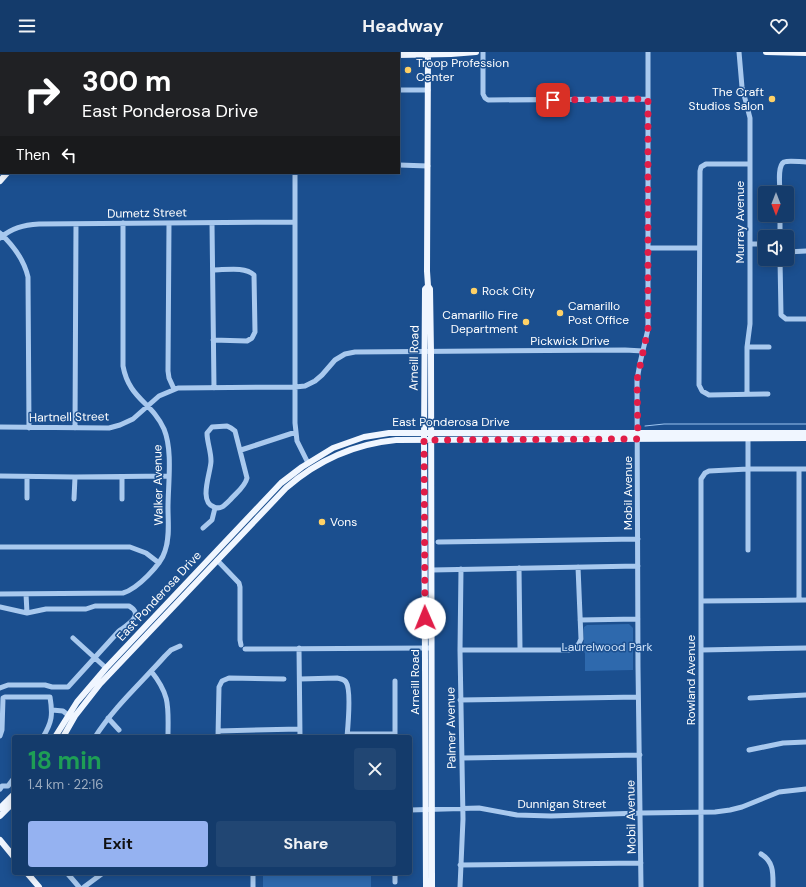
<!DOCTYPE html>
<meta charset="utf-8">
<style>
body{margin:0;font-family:"DM Sans",sans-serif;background:#214673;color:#f1f3f6;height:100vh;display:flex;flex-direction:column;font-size:15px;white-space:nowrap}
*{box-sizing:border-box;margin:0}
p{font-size:13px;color:#9dadc1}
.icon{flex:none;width:22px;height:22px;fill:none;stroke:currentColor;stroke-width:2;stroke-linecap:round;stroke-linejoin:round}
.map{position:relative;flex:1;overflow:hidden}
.side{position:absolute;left:12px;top:683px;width:400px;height:140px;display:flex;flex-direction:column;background:#143b6b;border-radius:4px;box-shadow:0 2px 10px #0003,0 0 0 1px #33557e}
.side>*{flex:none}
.guide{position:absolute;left:0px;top:0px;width:400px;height:122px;box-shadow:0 2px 10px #0003,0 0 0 1px #33557e;background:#202124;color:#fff;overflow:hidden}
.needle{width:26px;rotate:180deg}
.tools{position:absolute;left:758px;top:134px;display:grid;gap:8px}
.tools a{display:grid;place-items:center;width:36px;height:36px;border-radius:4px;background:#143b6b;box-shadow:0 2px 10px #0003,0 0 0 1px #33557e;font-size:20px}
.pin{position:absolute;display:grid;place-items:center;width:34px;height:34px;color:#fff;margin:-17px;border-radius:8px;box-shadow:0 2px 6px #0006}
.me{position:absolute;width:44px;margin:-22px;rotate:359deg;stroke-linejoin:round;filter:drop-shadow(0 0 3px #0008)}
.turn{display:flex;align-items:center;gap:14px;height:84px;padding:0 16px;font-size:18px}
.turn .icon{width:52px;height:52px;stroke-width:2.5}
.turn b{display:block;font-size:28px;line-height:34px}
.then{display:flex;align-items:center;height:38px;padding:0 16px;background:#0003;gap:8px;font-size:15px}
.round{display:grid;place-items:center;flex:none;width:42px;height:42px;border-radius:4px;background:#214673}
.headline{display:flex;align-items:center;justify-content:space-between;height:68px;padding:0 16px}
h1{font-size:24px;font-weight:700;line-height:30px;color:#1e9e55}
.primary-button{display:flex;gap:8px;margin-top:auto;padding:8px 16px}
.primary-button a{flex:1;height:46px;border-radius:4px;background:#95b2f1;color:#111;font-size:16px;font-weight:700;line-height:46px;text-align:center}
.primary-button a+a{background:#214673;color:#f1f3f6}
header{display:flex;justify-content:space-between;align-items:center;height:52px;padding:0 16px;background:#143b6b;font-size:18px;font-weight:700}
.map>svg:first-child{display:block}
.green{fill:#2e69ad}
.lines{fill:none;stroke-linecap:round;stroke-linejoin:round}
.stream{stroke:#9cc4f0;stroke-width:1}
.minor{stroke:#a9c9ee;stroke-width:5}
.major{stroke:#f0f6ff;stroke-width:6}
.highway{stroke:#fff;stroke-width:7}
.rail{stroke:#fff;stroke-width:1;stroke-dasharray:7 3;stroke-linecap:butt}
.route{stroke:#e11d48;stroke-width:7;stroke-dasharray:0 12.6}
.poi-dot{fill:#ffd166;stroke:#1b4f8f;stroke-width:1.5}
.labels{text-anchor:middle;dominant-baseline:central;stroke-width:3;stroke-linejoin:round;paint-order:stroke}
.poi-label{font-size:12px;fill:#fff;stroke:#1b4f8f;text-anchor:start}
.street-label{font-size:12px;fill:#fff;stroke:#1b4f8f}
.park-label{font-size:12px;fill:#cfe3fa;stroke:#1b4f8f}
</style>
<header><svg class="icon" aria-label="menu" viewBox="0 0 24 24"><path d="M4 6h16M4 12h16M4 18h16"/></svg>Headway<svg class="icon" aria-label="heart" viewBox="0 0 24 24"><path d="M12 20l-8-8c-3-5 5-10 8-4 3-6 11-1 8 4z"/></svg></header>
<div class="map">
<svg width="806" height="835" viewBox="0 0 806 835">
<rect width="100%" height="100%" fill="#1b4f8f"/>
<!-- green -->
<path class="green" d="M629,572L633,576V618L585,619V601L581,597C587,587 582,584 584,575L587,573Z
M263,821H371V835H263Z"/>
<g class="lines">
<!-- stream -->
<path class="stream" d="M645,374L664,372H806"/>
<!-- minor -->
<path class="minor" d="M483,0V42L485,46L488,48L648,47
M739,0L742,35L750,66V272L747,295V342
M399,38H428
M750,112H706L701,115L700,119L699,333L702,339L709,343L768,342
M399,113L428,114
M295,121V371L297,389L308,411
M780,141C780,134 777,114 784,110C789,108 800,110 806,110
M780,163V179L781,185
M169,171L168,319L169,326L174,337
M212,171L214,336
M0,181C13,193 24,208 28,225L29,376
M0,186C12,176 23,173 39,172L294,170
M750,192H765
M649,196H699
M787,200L806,199
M780,207L781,263L786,267H806
M213,288L247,289L252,286L255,280L254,223C245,214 225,218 213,218
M747,295H769
M227,374L231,376L235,379L247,426C245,435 236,441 230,448C225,453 221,458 214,455C198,450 211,420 211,409C211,399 207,390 207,381L212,375Z
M0,375L109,376L120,373L133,367L159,344L178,336L295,335L305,334L315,329L322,323L335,308L345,302L355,300L625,298L643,299
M75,376L76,172
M748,387V498
M241,398L296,380
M0,424L75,425L169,424
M27,425V446
M74,447L75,425
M122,447V425
M203,476L212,468L215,456
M438,490L638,487
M0,495H130L146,501L159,511
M217,508L239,531L240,535V588L241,593
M519,516L520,597
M432,518L638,514
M0,542L123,541C137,537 161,513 165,499C170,485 168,470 168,456C168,432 173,399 164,377C152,350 129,347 123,314V171
M26,542L27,561
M799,548V417
M701,549L806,548
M0,555L27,561L46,557H86L95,554H129C145,563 127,573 119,579L68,635H52L45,633H8L0,636
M580,568L638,567
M73,586L106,616
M299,596L300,685
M245,597L429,596
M460,598H569C576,597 579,593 581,587L578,515
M701,598L806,596
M151,619C171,644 168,655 168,685
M300,627L337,626C341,627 344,627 346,630C351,637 348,674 347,685
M750,646L806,643
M460,648L638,645
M52,658L63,659L68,663
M108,666L119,678
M218,679L300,677
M348,682H395
M0,684L2,678L3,646L5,645H50C53,663 52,670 43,685
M95,685C114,655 141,631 165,604L171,598L180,594
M218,685L219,635L222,629L229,626L284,627
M395,685V629
M749,698L783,691L806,690
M462,706L640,703
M0,737L2,734H8L14,726
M410,758L479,756L517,763L551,764L641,761L715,760L730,758L742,755L779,740L806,737
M761,802C774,810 773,821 773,835
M460,813L641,811
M67,821L79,835
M253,821V835
M395,830V821
M84,835L103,821
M460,835L463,767L460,598L461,517
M641,835L638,615L637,328L640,311L648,277V0
M701,835V427L705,421L709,419L748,417H806"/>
<!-- major -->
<path class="major" d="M189,0L191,1
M428,0L427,219L428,234L430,237L431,300L432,835
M766,0L806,1
M106,1L107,0
M399,3L451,2L476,0
M0,129L7,121
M55,685L77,650L106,616L281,431L302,415L333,396L364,385L389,381H806
M63,685L75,664L100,632L286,436C317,409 354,392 396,388L806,386
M0,756L14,742
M0,764L14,750
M0,788L14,805
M27,821L39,835
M426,835L424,388L425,237L428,234"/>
<!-- highway -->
<path class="highway" d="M241,0V1
M257,0V1
M233,1L234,0
M252,1V0"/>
<!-- rail -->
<path class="rail" d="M73,1V0
M0,109L1,108"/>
</g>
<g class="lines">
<!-- route -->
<path class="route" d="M425,566L424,388L638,387L637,328L648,277V47L553,48"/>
</g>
<!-- markers -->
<g class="poi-dot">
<circle cx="408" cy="18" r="4"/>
<circle cx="772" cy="47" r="4"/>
<circle cx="474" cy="239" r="4"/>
<circle cx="560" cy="261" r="4"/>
<circle cx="526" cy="270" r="4"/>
<circle cx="322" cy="470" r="4"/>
</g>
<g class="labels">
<!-- poi labels -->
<g class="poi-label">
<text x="416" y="11">Troop Profession<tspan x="416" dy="14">Center</tspan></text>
<text x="764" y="40" text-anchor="end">The Craft<tspan x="764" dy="14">Studios Salon</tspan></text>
<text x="482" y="239">Rock City</text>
<text x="568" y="254">Camarillo<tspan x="568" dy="14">Post Office</tspan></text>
<text x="518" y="263" text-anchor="end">Camarillo Fire<tspan x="518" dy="14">Department</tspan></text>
<text x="330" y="470">Vons</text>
</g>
<!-- street labels -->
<g class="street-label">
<text transform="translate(147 161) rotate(-1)">Dumetz Street</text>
<text transform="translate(740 170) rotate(-90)">Murray Avenue</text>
<text x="570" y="289">Pickwick Drive</text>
<text transform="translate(414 306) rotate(-89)">Arneill Road</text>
<text transform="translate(69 365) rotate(-1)">Hartnell Street</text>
<text x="451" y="370">East Ponderosa Drive</text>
<text transform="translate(158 433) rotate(-91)">Walker Avenue</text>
<text transform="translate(628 441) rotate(-90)">Mobil Avenue</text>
<text transform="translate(159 544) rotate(-47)">East Ponderosa Drive</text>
<text transform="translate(691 628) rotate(-90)">Rowland Avenue</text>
<text transform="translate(415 630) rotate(-90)">Arneill Road</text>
<text transform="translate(451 676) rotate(-91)">Palmer Avenue</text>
<text x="562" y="752">Dunnigan Street</text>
<text transform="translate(631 765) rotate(-91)">Mobil Avenue</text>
</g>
<!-- park labels -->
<g class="park-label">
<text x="607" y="595">Laurelwood Park</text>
</g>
</g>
</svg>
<div class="tools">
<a><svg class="needle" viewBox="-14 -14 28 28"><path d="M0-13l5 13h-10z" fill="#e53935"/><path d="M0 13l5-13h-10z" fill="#9dadc1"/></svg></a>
<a><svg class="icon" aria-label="sound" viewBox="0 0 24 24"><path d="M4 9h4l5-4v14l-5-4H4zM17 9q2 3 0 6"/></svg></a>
</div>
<div class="pin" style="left:553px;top:48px;background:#d93025"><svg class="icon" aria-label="arrive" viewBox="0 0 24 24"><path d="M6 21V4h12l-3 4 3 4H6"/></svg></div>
<svg class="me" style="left:425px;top:566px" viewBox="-20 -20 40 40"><circle r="19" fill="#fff"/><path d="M0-13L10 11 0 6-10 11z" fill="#e11d48"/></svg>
<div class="guide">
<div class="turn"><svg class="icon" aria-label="right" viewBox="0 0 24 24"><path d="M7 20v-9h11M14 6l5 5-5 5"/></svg><div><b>300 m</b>East Ponderosa Drive</div></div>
<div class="then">Then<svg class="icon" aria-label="left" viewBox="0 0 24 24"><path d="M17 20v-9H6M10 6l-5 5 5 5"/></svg></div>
</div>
<section class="side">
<div class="headline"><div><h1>18 min</h1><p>1.4 km · 22:16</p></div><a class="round"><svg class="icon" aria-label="close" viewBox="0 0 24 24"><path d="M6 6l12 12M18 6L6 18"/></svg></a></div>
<div class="primary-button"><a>Exit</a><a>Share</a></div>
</section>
</div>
